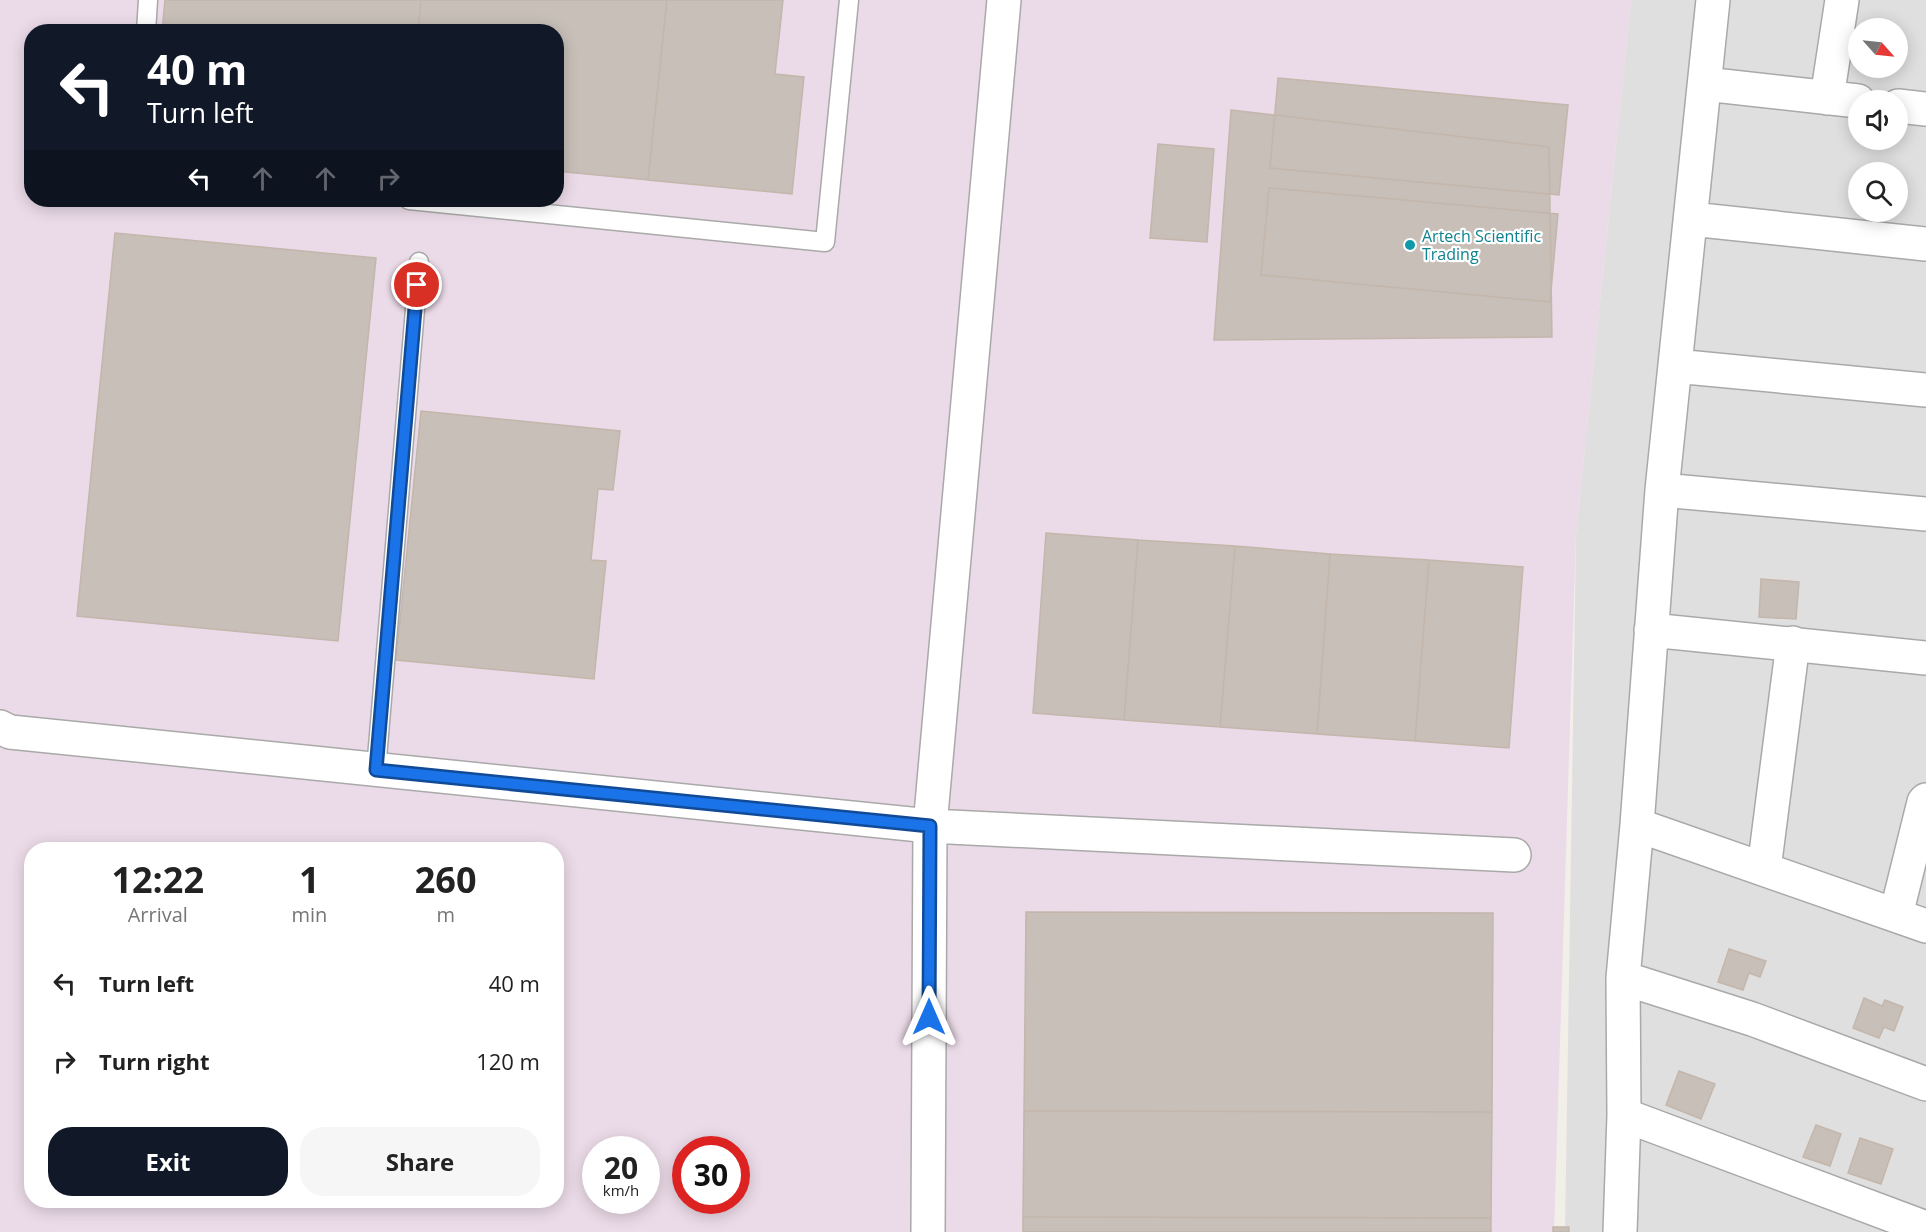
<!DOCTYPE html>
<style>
body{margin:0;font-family:"Open Sans",sans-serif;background:#f6f6f6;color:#222;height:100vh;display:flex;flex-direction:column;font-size:22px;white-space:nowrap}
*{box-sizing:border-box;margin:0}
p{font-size:20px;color:#767676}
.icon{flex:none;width:33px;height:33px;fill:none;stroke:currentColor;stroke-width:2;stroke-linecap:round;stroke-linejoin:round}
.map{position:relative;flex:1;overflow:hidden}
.sheet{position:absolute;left:24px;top:842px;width:540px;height:366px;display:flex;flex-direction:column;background:#fff;border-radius:24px;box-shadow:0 3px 15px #0003}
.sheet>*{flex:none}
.hud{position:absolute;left:24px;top:24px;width:540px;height:183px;border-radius:24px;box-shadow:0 3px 15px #0003;background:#111827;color:#fff;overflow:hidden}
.needle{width:39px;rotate:117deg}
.controls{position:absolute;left:1848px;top:18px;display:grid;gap:12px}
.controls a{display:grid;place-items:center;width:60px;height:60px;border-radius:50%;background:#fff;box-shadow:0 3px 15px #0003;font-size:30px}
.speed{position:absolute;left:582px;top:1136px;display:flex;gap:12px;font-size:30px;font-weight:700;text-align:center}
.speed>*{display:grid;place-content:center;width:78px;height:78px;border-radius:50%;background:#fff;box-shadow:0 3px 15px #0003;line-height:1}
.speed small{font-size:15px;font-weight:400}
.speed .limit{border:9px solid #d22;background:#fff;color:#111}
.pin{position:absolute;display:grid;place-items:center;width:51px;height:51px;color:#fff;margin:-26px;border:3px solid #fff;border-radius:50%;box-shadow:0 2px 6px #0007}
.me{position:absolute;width:66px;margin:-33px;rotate:0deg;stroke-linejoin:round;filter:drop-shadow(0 0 4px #0008)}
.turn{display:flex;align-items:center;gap:21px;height:126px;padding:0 24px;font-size:27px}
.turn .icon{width:78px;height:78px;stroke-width:2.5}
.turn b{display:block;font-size:42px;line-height:51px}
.lanes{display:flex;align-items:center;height:57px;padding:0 24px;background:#0003;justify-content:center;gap:30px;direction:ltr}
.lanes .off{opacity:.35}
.eta{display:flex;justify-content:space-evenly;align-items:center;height:102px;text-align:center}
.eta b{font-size:36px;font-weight:700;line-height:42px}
.button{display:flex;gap:12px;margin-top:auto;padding:12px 24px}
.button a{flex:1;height:69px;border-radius:24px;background:#111827;color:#fff;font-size:24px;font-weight:700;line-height:69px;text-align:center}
.button a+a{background:#f6f6f6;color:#222}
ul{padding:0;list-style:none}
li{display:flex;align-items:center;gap:18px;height:78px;padding:0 24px}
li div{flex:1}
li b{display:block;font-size:22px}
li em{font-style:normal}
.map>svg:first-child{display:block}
.residential{fill:#e0dfdf;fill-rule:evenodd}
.industrial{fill:#ebdbe8;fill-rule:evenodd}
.building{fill:#c7bfb8;stroke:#c4b6ab;stroke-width:1.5}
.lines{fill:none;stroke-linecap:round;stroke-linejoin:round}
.lane-casing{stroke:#a9a9a9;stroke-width:21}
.street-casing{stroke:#a9a9a9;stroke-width:36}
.lane{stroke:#fff;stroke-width:18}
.street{stroke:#fff;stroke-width:33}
.route-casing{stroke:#114b97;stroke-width:15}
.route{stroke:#1a73e8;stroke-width:10}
.culture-dot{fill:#0f9aa8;stroke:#fff;stroke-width:2}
.labels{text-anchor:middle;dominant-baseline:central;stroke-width:4.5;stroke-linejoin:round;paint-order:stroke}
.culture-label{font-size:16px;fill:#0d838f;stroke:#fff;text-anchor:start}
</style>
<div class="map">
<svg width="1926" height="1232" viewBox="0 0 1926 1232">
<rect width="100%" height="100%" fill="#f2efe9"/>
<!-- residential -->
<path class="residential" d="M1631,0H1926V1232H1565L1576,534ZM1858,28H1898V68H1858ZM1858,100H1898V140H1858ZM1858,172H1898V212H1858Z"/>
<!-- industrial -->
<path class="industrial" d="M0,0H1631L1576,534L1554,1232H0ZM32,32H556V200H32ZM32,849H556V1200H32ZM596,1149H646V1200H596ZM686,1149H736V1200H686Z"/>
<!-- building -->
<path class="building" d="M165,0H421L418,32H162Z
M421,0H667L648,180L556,171V32H418Z
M667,0H783L775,74L804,77L792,194L648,180Z
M1278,78L1568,105L1559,195L1270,168Z
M1231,110L1549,147L1552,337L1214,340Z
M1158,144L1214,149L1207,242L1150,238Z
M1269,188L1558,214L1550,302L1261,275Z
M108,200H159L158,205Z
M115,233L376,258L338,641L77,616Z
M421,411L620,431L613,490L598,489L591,560L606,561L594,679L396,660Z
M1046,533L1138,540L1124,720L1033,713Z
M1138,540L1235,546L1220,727L1124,720Z
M1235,546L1330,554L1317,734L1220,727Z
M1330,554L1429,560L1415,741L1317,734Z
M1429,560L1523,567L1509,748L1415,741Z
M1761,579L1799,582L1796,619L1759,617Z
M1026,912L1493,913L1492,1112L1024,1111Z
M1729,949L1766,961L1760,977L1749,973L1743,990L1718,982Z
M1864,998L1882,1006L1885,1000L1903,1007L1894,1031L1884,1027L1879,1038L1853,1028Z
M1679,1071L1715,1084L1701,1119L1666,1105Z
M1024,1111L1492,1112L1491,1218L1023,1217Z
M1816,1125L1841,1134L1830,1166L1803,1157Z
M1860,1138L1893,1149L1881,1184L1848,1173Z
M1023,1217L1491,1218V1232H1023Z
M1553,1227H1569V1232H1553Z"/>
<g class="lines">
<defs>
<path id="lane" d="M146,32L148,0
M409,200L825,242L849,0
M376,770L419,262"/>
<path id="street" d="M1705,84L1858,101
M1827,98L1842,0
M1898,106L1926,109
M1691,219L1926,244
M1675,366L1926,390
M1662,490L1926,514
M1651,630L1926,658
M0,727L10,732L930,826L1514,855
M1637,825L1926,926
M1764,869L1793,643
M1896,915L1924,802L1926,800
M1623,978L1752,1019L1926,1084
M1624,1115L1926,1228
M928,1232L930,826L1004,0
M1620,1232L1624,1115L1623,978L1637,825L1662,490L1713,0"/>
</defs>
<!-- lane casing -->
<use href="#lane" class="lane-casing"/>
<!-- street casing -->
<use href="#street" class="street-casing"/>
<!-- lane -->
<use href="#lane" class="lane"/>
<!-- street -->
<use href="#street" class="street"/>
</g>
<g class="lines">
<defs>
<path id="route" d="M417,285L376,770L930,826L929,1017"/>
</defs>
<!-- route casing -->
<use href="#route" class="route-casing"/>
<!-- route -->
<use href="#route" class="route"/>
</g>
<!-- markers -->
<circle class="culture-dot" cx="1410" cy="245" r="6"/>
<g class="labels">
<!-- culture labels -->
<g class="culture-label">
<text x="1422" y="236">Artech Scientific<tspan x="1422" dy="18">Trading</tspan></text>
</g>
</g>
</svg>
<div class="controls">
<a><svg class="needle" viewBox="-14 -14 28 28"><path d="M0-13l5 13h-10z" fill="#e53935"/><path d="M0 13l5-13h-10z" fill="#767676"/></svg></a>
<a><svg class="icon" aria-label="sound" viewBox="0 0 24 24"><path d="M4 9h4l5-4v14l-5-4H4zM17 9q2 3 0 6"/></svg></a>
<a><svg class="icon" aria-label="search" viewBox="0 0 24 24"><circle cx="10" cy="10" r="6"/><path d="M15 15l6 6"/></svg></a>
</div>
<div class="speed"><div>20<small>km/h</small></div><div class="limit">30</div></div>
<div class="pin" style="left:417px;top:285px;background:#d93025"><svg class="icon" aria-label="arrive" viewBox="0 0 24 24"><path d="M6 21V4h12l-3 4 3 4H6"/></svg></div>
<svg class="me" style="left:929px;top:1017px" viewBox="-20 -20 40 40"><path d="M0-17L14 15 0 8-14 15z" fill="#1a73e8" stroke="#fff" stroke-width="4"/></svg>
<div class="hud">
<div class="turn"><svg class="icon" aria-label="left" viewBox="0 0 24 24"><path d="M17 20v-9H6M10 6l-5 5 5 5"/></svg><div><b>40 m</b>Turn left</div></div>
<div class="lanes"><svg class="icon" aria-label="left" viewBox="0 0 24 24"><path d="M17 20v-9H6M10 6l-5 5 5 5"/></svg><svg class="icon off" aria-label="ahead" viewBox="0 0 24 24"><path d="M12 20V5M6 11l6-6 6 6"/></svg><svg class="icon off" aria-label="ahead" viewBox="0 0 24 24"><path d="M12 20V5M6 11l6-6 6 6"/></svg><svg class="icon off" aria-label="right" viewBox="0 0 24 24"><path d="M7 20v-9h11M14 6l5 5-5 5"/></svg></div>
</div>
<section class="sheet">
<div class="eta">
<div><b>12:22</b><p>Arrival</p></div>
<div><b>1</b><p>min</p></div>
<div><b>260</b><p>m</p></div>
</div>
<ul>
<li><svg class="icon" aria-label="left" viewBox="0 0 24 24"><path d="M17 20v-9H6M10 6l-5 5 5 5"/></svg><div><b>Turn left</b></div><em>40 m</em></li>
<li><svg class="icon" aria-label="right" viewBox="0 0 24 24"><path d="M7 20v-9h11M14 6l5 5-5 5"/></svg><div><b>Turn right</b></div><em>120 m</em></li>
</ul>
<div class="button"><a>Exit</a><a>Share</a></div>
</section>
</div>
